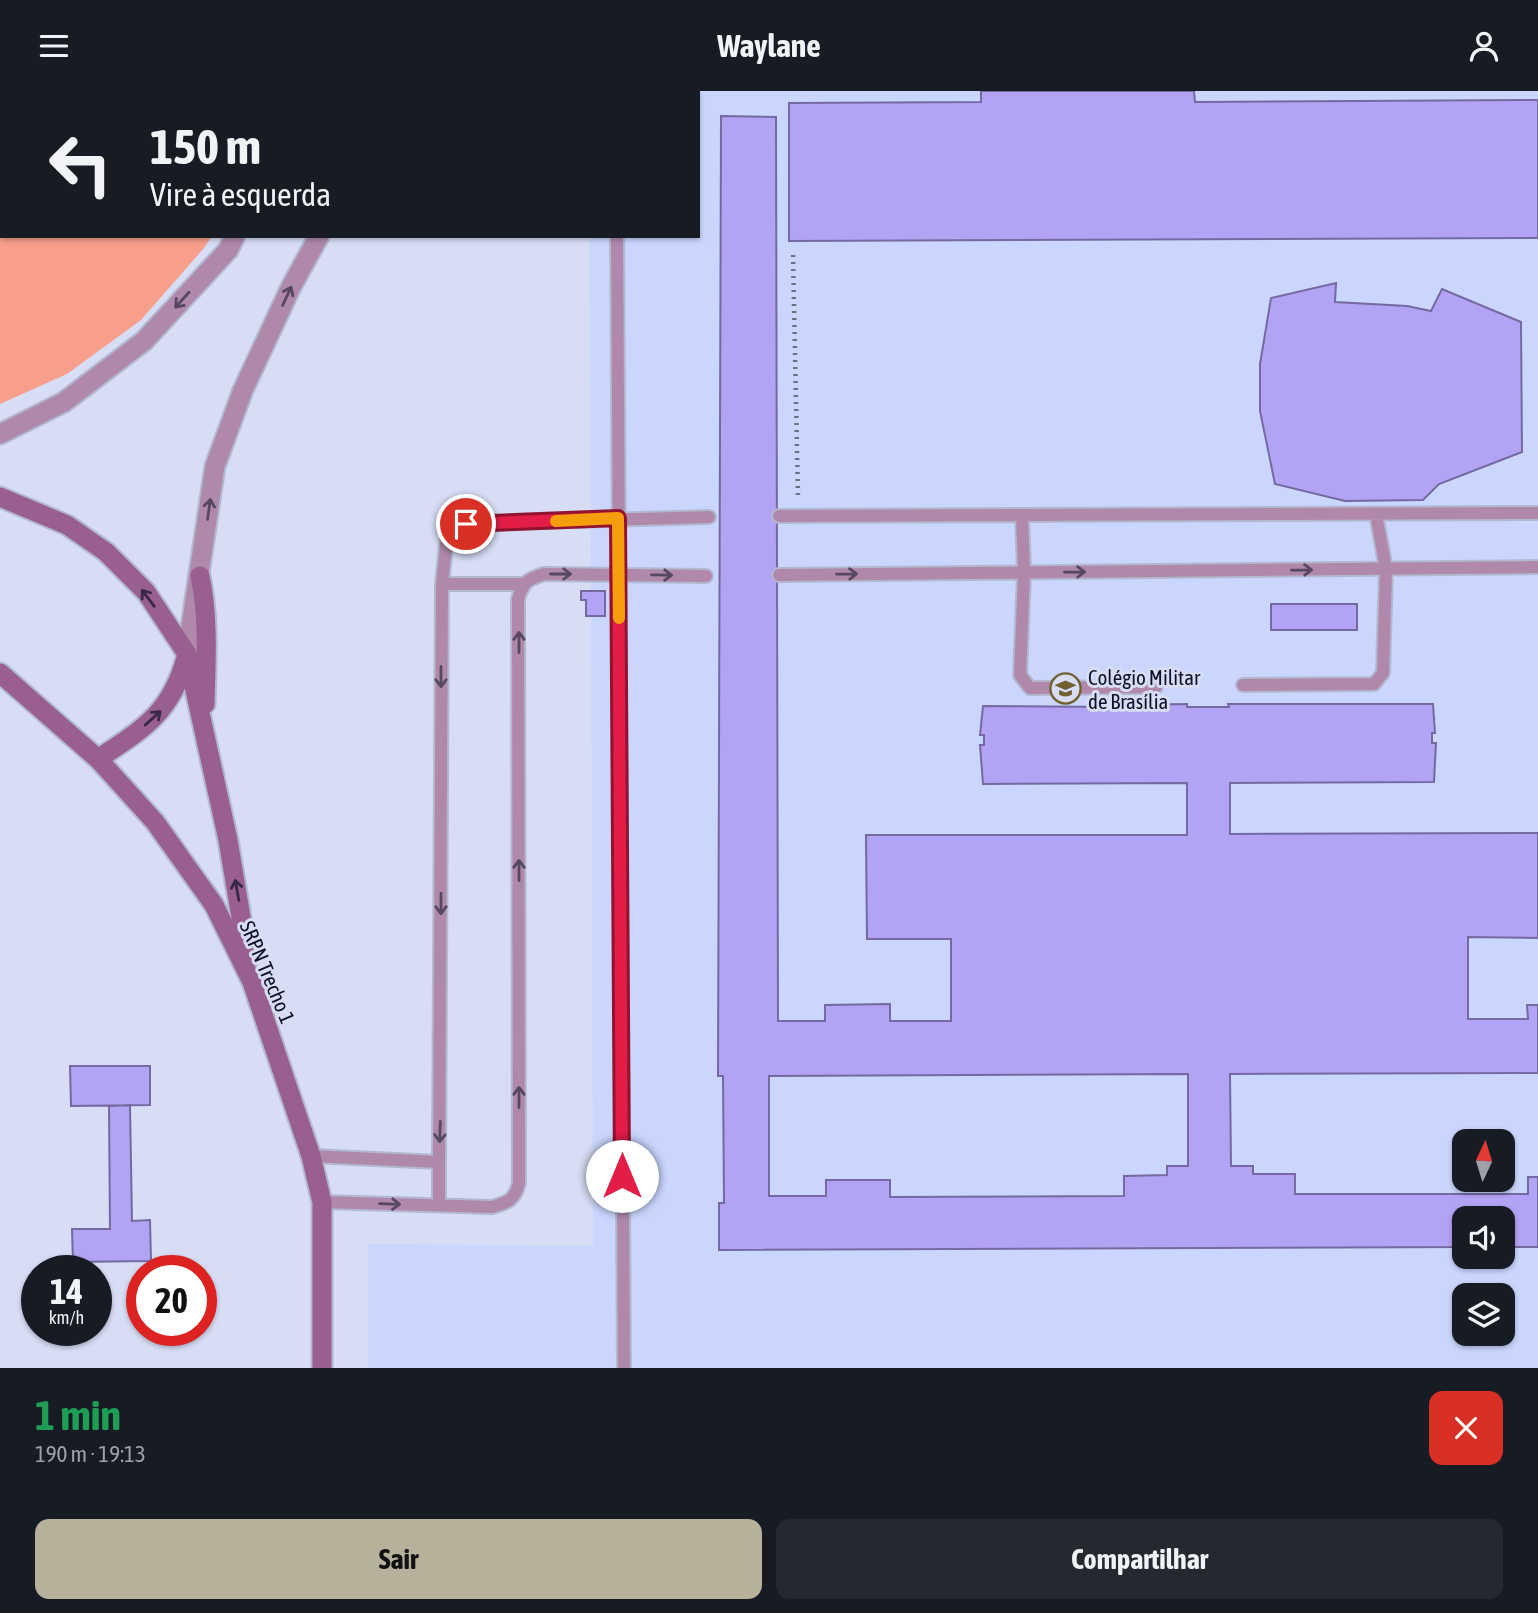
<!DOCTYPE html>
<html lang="pt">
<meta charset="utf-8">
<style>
body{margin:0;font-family:"Asap Condensed",sans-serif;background:#242831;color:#f1f3f6;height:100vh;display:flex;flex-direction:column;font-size:26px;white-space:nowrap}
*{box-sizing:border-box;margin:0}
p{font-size:23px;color:#9ea1a6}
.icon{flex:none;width:38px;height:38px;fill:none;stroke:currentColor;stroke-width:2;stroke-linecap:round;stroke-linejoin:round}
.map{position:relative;height:1277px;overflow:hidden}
.drawer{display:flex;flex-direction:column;background:#171b24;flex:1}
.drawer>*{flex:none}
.hud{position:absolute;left:0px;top:0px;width:700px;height:147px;box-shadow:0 2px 5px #0004;background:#171b24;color:#f1f3f6;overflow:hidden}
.needle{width:46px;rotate:4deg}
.buttons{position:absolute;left:1452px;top:1038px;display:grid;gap:14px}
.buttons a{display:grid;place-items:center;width:63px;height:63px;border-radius:14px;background:#171b24;box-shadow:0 2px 5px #0004;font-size:35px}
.speed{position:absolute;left:21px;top:1164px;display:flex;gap:14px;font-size:35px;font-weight:700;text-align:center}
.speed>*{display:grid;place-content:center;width:91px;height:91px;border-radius:50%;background:#171b24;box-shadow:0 2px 5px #0004;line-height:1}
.speed small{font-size:18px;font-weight:400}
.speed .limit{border:10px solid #d22;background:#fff;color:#111}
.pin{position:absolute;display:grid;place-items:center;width:60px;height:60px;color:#fff;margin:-30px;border:4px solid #fff;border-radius:50%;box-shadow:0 2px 7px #0007}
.me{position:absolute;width:77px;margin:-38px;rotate:0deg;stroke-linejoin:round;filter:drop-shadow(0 0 5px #0008)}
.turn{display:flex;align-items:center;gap:24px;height:147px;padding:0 35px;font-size:32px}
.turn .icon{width:91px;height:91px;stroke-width:2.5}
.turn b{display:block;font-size:49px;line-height:60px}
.round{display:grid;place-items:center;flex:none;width:74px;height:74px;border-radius:14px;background:#242831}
.summary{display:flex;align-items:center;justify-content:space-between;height:119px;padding:0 35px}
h1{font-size:42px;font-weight:700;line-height:52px;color:#1e9e55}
.primary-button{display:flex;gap:14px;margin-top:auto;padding:14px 35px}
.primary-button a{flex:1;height:80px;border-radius:14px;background:#b7b19c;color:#111;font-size:28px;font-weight:700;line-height:80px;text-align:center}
.primary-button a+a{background:#242831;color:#f1f3f6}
header{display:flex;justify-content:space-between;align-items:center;height:91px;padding:0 35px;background:#171b24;font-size:32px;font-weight:700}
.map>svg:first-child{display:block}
.built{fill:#cad6fe;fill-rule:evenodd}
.green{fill:#f89f8c}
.building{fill:#b3a3f4;stroke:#7469a0;stroke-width:2;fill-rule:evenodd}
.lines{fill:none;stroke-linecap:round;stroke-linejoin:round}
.service-casing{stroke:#b2b8d0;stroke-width:16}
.tertiary-casing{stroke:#b2b8d0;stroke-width:23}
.secondary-casing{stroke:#b2b8d0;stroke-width:23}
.path{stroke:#6a6f85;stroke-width:4.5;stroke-dasharray:2 5;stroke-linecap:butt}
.service{stroke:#b089aa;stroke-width:12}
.tertiary{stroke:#b089aa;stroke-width:19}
.secondary{stroke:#985f8f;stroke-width:19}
.oneway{stroke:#574862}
.oneway2{stroke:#372946}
.route-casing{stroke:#92132f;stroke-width:18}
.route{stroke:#e11d48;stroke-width:12}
.slow{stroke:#f59e0b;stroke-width:12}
.labels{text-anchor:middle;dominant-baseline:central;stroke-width:6;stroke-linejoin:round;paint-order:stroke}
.poi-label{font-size:21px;fill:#0e1227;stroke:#d6ddf5;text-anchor:start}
.street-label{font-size:21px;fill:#0e1227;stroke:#d6ddf5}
</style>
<header><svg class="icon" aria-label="menu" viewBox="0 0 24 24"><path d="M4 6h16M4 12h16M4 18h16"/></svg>Waylane<svg class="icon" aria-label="person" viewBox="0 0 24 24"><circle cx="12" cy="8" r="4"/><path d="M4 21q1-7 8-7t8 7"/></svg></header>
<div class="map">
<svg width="1538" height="1277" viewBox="0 0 1538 1277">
<rect width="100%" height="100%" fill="#d6ddf5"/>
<!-- built -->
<path class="built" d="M590,0H1538V1277H368V1153L593,1155L590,145H698V2ZM1465,1050H1503V1088H1465ZM1465,1127H1503V1166H1465ZM1465,1204H1503V1242H1465Z"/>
<!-- green -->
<path class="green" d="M0,0H274L2,2V145H212L204,157L141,229L67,283L0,313Z"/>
<!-- building -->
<path class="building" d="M981,0H1194L1195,11L1538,9V147L789,150V12L981,11Z
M721,25L776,26L778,930H825V914L890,913V930H951V848H867L866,744H1187V692L983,693L980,654H984V644H980L983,615L1116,616V614L1187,613V616H1229L1228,613H1433L1435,642H1432V652H1436L1434,691L1230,692V743L1538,742V847L1468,846V928H1528L1527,914H1538V982L1230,983L1231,1075H1253V1083H1295V1103H1528V1086H1538V1156H1503V1127H1465V1156L719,1159V1112H724L723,985H718ZM1188,983V1075H1167V1084L1124,1085V1105L890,1106V1089H826V1105H769V985Z
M1336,192L1335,211L1407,215L1431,220L1442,198L1521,231L1522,361L1439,393L1423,409L1345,410L1275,393L1260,320V273L1271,207Z
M581,500H605V525H586V509H581Z
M1271,513H1357V539H1271Z
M70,975H150V1014L71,1015Z
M130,1014L132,1130L150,1129L151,1170L73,1171L72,1138H110L109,1015Z"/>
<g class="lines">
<defs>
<path id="service" d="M616,0V2
M617,145L624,1277
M1022,424L1024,482L1020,584L1030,597L1156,596
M779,425L1538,422
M779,484L1538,476
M442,493H522
M1243,594L1374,593L1383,582L1386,478L1376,423
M311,1065L439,1071L442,493L447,445L453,436L466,433L709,426
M322,1111L492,1116C507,1112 515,1109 519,1092L518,508C523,491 528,488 544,483L706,485
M439,1114V1071"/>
<path id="tertiary" d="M296,2V0
M374,2L375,0
M0,343L64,311L144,250L228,159L235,145
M187,563L215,375L243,299L291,196L319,145"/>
<path id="secondary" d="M0,406L67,434L106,461L146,501L187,563L228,749L248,868
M200,485C209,527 206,571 205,613
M0,582L98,668L155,731L214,814L252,891L311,1065L322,1111V1277
M98,668C143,638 171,622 186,567"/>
</defs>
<!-- service casing -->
<use href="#service" class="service-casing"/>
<!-- tertiary casing -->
<use href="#tertiary" class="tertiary-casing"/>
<!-- secondary casing -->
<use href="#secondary" class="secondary-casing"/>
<!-- path -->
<path class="path" d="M793,164L798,407"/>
<!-- service -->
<use href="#service" class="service"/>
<!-- tertiary -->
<use href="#tertiary" class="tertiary"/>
<!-- secondary -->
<use href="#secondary" class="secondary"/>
</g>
<!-- one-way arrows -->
<defs><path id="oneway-shaft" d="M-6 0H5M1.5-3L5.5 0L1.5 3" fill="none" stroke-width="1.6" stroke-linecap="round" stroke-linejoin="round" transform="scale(1.75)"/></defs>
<g class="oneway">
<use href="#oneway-shaft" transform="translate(287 205) rotate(-65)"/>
<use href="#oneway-shaft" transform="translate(182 209) rotate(132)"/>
<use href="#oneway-shaft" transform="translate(209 418) rotate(-82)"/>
<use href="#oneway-shaft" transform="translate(1302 479) rotate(-1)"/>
<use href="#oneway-shaft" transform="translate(1075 481) rotate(-1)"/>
<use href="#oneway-shaft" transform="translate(561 483)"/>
<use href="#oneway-shaft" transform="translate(847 483) rotate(-1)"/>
<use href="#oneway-shaft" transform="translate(662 484) rotate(1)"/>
<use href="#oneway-shaft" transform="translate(519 551) rotate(-90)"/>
<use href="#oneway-shaft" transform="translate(441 586) rotate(90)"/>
<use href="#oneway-shaft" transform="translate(519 779) rotate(-90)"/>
<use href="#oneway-shaft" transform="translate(441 813) rotate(90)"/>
<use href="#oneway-shaft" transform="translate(519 1006) rotate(-90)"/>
<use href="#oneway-shaft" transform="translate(440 1041) rotate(92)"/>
<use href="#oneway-shaft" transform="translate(390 1113) rotate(2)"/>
</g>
<g class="oneway2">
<use href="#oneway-shaft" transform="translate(148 507) rotate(-127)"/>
<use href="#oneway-shaft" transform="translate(153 627) rotate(-42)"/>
<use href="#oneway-shaft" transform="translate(237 799) rotate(-100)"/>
</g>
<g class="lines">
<defs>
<path id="route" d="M466,433L618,427L622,1085"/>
</defs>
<!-- route casing -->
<use href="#route" class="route-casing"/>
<!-- route -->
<use href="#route" class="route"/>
<!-- slow -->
<path class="slow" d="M556,430L618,427L619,527"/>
</g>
<!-- icons -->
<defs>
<symbol id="school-ring" viewBox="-11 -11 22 22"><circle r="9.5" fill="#d6ddf5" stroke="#70602e" stroke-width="1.5"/><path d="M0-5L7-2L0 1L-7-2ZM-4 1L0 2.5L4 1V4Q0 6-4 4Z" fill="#70602e"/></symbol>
</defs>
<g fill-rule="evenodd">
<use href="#school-ring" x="1048" y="580" width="35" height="35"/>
</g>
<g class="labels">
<!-- poi labels -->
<g class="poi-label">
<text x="1088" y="586">Colégio Militar<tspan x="1088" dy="24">de Brasília</tspan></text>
</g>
<!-- street labels -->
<g class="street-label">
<text transform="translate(268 881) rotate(67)">SRPN Trecho 1</text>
</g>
</g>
</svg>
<div class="buttons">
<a><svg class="needle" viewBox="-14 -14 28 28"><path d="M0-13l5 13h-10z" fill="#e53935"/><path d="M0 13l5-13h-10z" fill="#9ea1a6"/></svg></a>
<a><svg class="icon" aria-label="sound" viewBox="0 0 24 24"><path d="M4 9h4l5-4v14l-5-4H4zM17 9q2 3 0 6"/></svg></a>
<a><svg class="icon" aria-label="layers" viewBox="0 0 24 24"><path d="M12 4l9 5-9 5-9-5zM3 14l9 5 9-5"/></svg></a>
</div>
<div class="speed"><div>14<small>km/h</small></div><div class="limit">20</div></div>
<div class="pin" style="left:466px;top:433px;background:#d93025"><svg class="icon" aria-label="arrive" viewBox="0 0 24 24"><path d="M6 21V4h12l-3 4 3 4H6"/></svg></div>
<svg class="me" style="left:622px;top:1085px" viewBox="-20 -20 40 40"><circle r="19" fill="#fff"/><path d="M0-13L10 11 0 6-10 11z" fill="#e11d48"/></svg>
<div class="hud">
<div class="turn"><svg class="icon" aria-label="left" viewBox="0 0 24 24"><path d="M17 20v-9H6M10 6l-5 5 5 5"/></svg><div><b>150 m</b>Vire à esquerda</div></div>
</div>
</div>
<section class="drawer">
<div class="summary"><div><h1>1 min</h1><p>190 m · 19:13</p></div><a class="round" style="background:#d93025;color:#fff"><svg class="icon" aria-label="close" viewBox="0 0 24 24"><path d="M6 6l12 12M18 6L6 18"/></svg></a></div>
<div class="primary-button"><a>Sair</a><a>Compartilhar</a></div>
</section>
